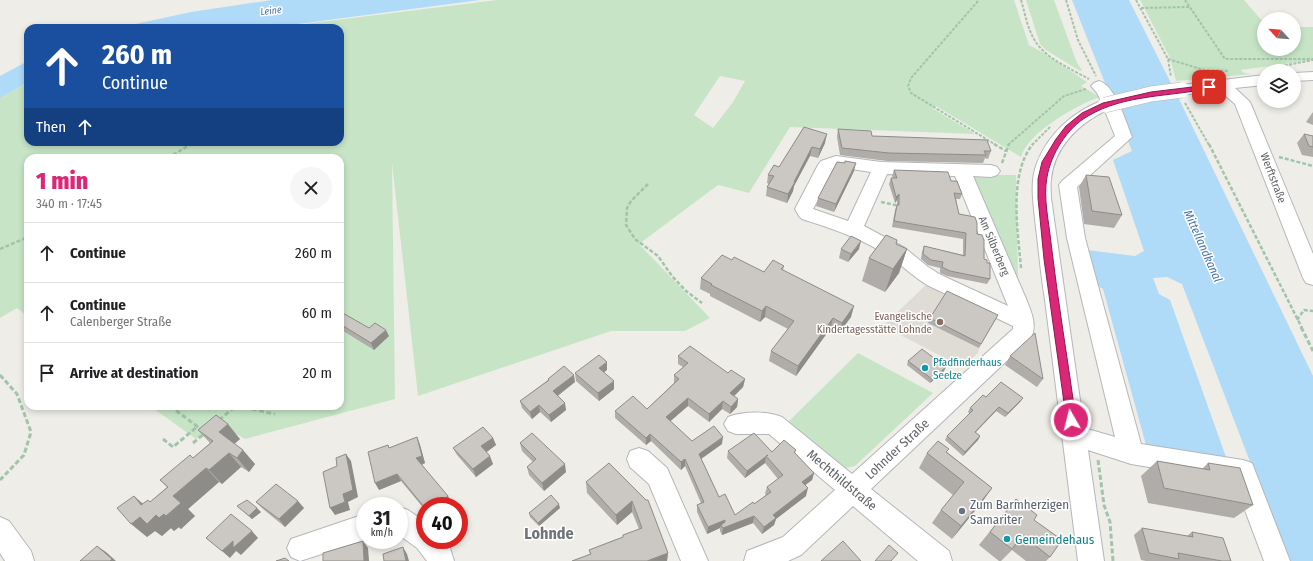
<!DOCTYPE html>
<meta charset="utf-8">
<style>
body{margin:0;font-family:"Fira Sans Condensed",sans-serif;background:#f6f6f6;color:#202124;height:100vh;display:flex;flex-direction:column;font-size:15px;white-space:nowrap}
*{box-sizing:border-box;margin:0}
p{font-size:13px;color:#757577}
.icon{flex:none;width:22px;height:22px;fill:none;stroke:currentColor;stroke-width:2;stroke-linecap:round;stroke-linejoin:round}
.map{position:relative;flex:1;overflow:hidden}
.sheet{position:absolute;left:24px;top:154px;width:320px;height:256px;display:flex;flex-direction:column;background:#fff;border-radius:12px;box-shadow:0 2px 6px #0003}
.sheet>*{flex:none}
.banner{position:absolute;left:24px;top:24px;width:320px;height:122px;border-radius:12px;box-shadow:0 2px 6px #0003;background:#1a4fa0;color:#fff;overflow:hidden}
.needle{width:26px;rotate:296deg}
.buttons{position:absolute;left:1257px;top:12px;display:grid;gap:8px}
.buttons a{display:grid;place-items:center;width:44px;height:44px;border-radius:50%;background:#fff;box-shadow:0 2px 6px #0003;font-size:20px}
.speed{position:absolute;left:356px;top:497px;display:flex;gap:8px;font-size:20px;font-weight:700;text-align:center}
.speed>*{display:grid;place-content:center;width:52px;height:52px;border-radius:50%;background:#fff;box-shadow:0 2px 6px #0003;line-height:1}
.speed small{font-size:10px;font-weight:400}
.speed .limit{border:6px solid #d22;background:#fff;color:#111}
.pin{position:absolute;display:grid;place-items:center;width:34px;height:34px;color:#fff;margin:-17px;border-radius:8px;box-shadow:0 2px 6px #0006}
.me{position:absolute;width:44px;margin:-22px;rotate:352deg;stroke-linejoin:round;filter:drop-shadow(0 0 3px #0008)}
.turn{display:flex;align-items:center;gap:14px;height:84px;padding:0 12px;font-size:18px}
.turn .icon{width:52px;height:52px;stroke-width:2.5}
.turn b{display:block;font-size:28px;line-height:34px}
.then{display:flex;align-items:center;height:38px;padding:0 12px;background:#0003;gap:8px;font-size:15px}
.round{display:grid;place-items:center;flex:none;width:42px;height:42px;border-radius:21px;background:#f6f6f6}
.overview{display:flex;align-items:center;justify-content:space-between;height:68px;padding:0 12px}
h1{font-size:24px;font-weight:800;line-height:30px;color:#db2777}
ul{padding:0;list-style:none}
li{display:flex;align-items:center;gap:12px;height:60px;padding:0 12px;border-top:1px solid #e0e0e0}
li div{flex:1}
li b{display:block;font-size:15px}
li em{font-style:normal}
.map>svg:first-child{display:block}
.education{fill:#dfdcd6}
.green{fill:#c7e5c6;fill-rule:evenodd}
.water{fill:#afdaf8}
.lines{fill:none;stroke-linecap:round;stroke-linejoin:round}
.minor-casing{stroke:#b4b7bb;stroke-width:2}
.path-far2{stroke:#a0c5aa;stroke-width:2;stroke-dasharray:3 1.5;stroke-linecap:butt}
.path-far1{stroke:#a0c5aa;stroke-width:2.5;stroke-dasharray:4 2;stroke-linecap:butt}
.path{stroke:#a0c5aa;stroke-width:3;stroke-dasharray:5 2.5;stroke-linecap:butt}
.minor{fill:#fff;fill-rule:evenodd}
.minor-bridge-casing{stroke:#b4b7bb;stroke-width:16;stroke-linecap:butt}
.minor-bridge{stroke:#fff;stroke-width:15}
.wall{fill:#afaca9}
.shaded-wall{fill:#8e8c89}
.building{fill:#cbc8c4;stroke:#8e8c89}
.route{fill:#db2777;stroke:#8e194d}
.education-dot{fill:#8d6e63;stroke:#fff;stroke-width:1.5}
.culture-dot{fill:#0f9aa8;stroke:#fff;stroke-width:1.5}
.worship-dot{fill:#6b7280;stroke:#fff;stroke-width:1.5}
.labels{text-anchor:middle;dominant-baseline:central;stroke-width:3;stroke-linejoin:round;paint-order:stroke}
.far-water-label{font-size:10px;font-style:italic;fill:#4876a2;stroke:#fff}
.street-label{font-size:11px;fill:#5f6266;stroke:#fff}
.education-label{font-size:11px;fill:#785e54;stroke:#fff;text-anchor:end}
.culture-label{font-size:11px;fill:#0d838f;stroke:#fff;text-anchor:start}
.water-label{font-size:12px;font-style:italic;fill:#4876a2;stroke:#fff}
.near-street-label{font-size:13px;fill:#5f6266;stroke:#fff}
.near-worship-label{font-size:13px;fill:#5b616d;stroke:#fff;text-anchor:start}
.near-culture-label{font-size:13px;fill:#0d838f;stroke:#fff;text-anchor:start}
.near-quarter-label{font-size:16px;font-weight:bold;fill:#707478;stroke:#fff}
</style>
<div class="map">
<svg width="1313" height="561" viewBox="0 0 1313 561">
<rect width="100%" height="100%" fill="#efede7"/>
<!-- education -->
<path class="education" d="M929,282L998,315L979,348L978,353L962,367L883,326Z"/>
<!-- green -->
<path class="green" d="M497,0H1014L1029,45L1042,52L1087,82L1081,86L1100,97C1078,104 1027,133 1021,157L936,106L932,108L975,134L790,127L749,193L718,185L639,244L710,318L685,331H611L418,396L392,163L395,399L245,439L221,425L196,439L150,406H340V158H28V317L17,308L0,318V98L28,82V142H340V28H272ZM720,76L745,81L733,102L713,128L694,115Z
M1026,0H1054L1077,63L1082,70L1080,71L1046,50L1040,44Z
M1140,0H1244L1264,23V49H1294V27H1313V60L1241,70L1244,73L1252,74L1176,81L1170,58Z
M970,175H1016L1018,279L1006,263Z
M858,353L933,393L855,466L846,468L836,466L786,424Z"/>
<!-- water -->
<path class="water" d="M272,0H480L267,28H117L191,12Z
M1072,0H1129L1180,101L1313,376V561H1288L1182,284L1167,277L1153,278L1159,294L1170,300L1227,460L1146,445L1103,289L1095,285L1087,250L1135,256L1144,251L1113,160L1132,151Z
M28,61V82L0,98V76Z"/>
<g class="lines">
<defs>
<path id="minor" d="M1313,72V80L1294,81V73Z
M1264,75V85L1235,88L1250,102L1313,254V285L1306,283L1303,278L1235,104L1219,90L1182,95L1177,93L1174,90L1177,87L1182,85Z
M1099,81C1115,85 1126,122 1132,137L1077,187L1085,238L1141,444L1243,460L1252,463L1290,561H1264L1234,481L1131,464L1088,450L1104,561H1078C1067,474 1056,387 1045,300C1041,276 1039,252 1036,228C1034,207 1029,183 1037,163C1048,134 1073,112 1101,101L1097,93L1091,86L1094,83ZM1105,111L1115,136L1062,181L1059,185L1067,238L1115,437L1084,428L1051,198C1051,192 1050,185 1051,179C1054,148 1078,124 1105,111Z
M836,156L881,162L991,165L997,167L1000,171L997,175L991,177L973,176L1027,301C1032,314 1037,325 1031,338L871,489L949,551L952,561H918L853,506L801,555L788,561H744L747,551L783,537L835,490L769,434H736L728,431L724,424L728,417C743,411 767,411 782,417L852,474L1013,329V326L927,285C914,277 903,266 890,257C863,239 834,229 802,219L799,216L795,209L818,165L821,161ZM838,167L871,172L848,221L813,209L834,169ZM887,174L955,176L1008,306L941,275L928,267L905,248L864,226Z
M639,448L648,451L667,468L708,561H681L649,484L630,467L627,459L630,451Z
M399,507L408,510L425,522V540H444L450,548L454,561H427L417,548L399,535Z
M365,514V540L300,561L291,557L287,548L291,539Z
M0,517L9,521L31,551L34,561H5L0,553Z"/>
</defs>
<!-- minor casing -->
<use href="#minor" class="minor-casing"/>
<!-- path-far2 -->
<path class="path-far2" d="M1021,0C1025,13 1027,27 1034,39C1044,58 1071,69 1089,79
M1066,0L1078,40L1096,76
M1136,0L1168,59L1171,77
M1185,0L1225,59H1313
M978,1L911,78L908,86L911,93L996,145
M1141,8L1189,7
M1168,59L1204,70L1229,71
M1267,69L1313,60
M1185,103L1209,145
M189,145L200,142
M1008,145L1064,96L1086,89
M1032,145L1051,126"/>
<!-- path-far1 -->
<path class="path-far1" d="M994,144L1006,151
M1209,144L1302,328
M1279,157L1313,166
M168,158L191,144
M1002,163L1009,144
M648,184L631,201L627,208L626,225L635,239L658,256L672,276L686,291L702,303
M881,202L900,206
M0,249L28,237
M1021,268C1018,232 1008,174 1033,144
M1297,320L1304,310L1313,311"/>
<!-- path -->
<path class="path" d="M1301,327L1313,351
M0,375L17,394L31,432L24,455L0,480
M170,406L202,430
M237,406L275,414
M219,420L236,406
M163,439L173,447L198,426
M193,443L205,433
M1098,460L1104,505L1110,522L1113,561"/>
<!-- minor -->
<use href="#minor" class="minor"/>
<defs>
<path id="minor-bridge" d="M1105,105L1151,94L1182,90"/>
</defs>
<!-- minor-bridge casing -->
<use href="#minor-bridge" class="minor-bridge-casing"/>
<!-- minor-bridge -->
<use href="#minor-bridge" class="minor-bridge"/>
</g>
<!-- wall -->
<path class="wall" d="M1313,112V125L1306,122Z
M804,127L825,143L818,158L810,156L794,186L793,191L787,203L766,196L767,187L769,184L767,183L768,175L779,167Z
M838,129L872,136L991,151L988,159L985,158L983,163L887,161L840,155L837,137Z
M1304,134L1313,136V157L1302,155L1297,143Z
M845,161L854,171L834,212L816,206L818,198L844,163Z
M894,170L951,181L962,194L960,199H956L959,214L977,234L984,259L987,263L990,279L987,284L947,276L940,273V268L928,265L921,259L922,252L924,246L963,255V239L892,227L895,210L897,205V200L895,203L889,184L891,178H893L892,176Z
M1086,175L1122,215L1114,228L1084,224L1079,187Z
M896,244L907,249L899,273L885,292L862,281L869,258Z
M841,249H859L848,262L839,258Z
M732,260L764,272L784,266L783,270L851,317L839,333L830,329L796,376L769,361L771,351L788,329L765,317L760,322L710,296V294L700,289L701,278Z
M340,312L369,328L389,336L374,350L340,329Z
M998,315L979,348L928,323L930,318Z
M678,356L745,379L743,387L734,396L738,399L737,407L730,414L722,409L709,422L688,406L670,421L692,441L722,444L701,459L719,497L735,515L754,504L766,495L765,494L767,487L778,479L765,463L745,478L727,458L728,451L772,452L796,450L795,453L814,473L812,480L805,485L806,496L776,519L774,525L762,534L753,523L722,535L720,531V528L707,534L697,512V505L701,503L685,466L681,470L651,441L646,445L615,418V411L647,409L674,383V375L683,367L678,364Z
M1010,356L1043,379L1037,387L1005,365Z
M908,361L944,371L930,383L907,365Z
M607,370L604,372L614,389L599,401L576,381L575,373Z
M548,379L575,382L558,396L566,410L551,422L540,412L532,419L522,408L520,401L548,380Z
M986,397L1023,398L1020,402L1005,417L996,411L975,433L980,436L978,440L963,456L945,440L947,436L970,414L968,412L970,408Z
M198,430L240,439L234,444L255,464L249,472L241,467L222,484L219,482L188,509L195,516L181,529L179,527L174,531L171,528L162,536L155,531L147,537L143,504L150,502L167,487L160,480L193,458L210,443Z
M417,437L420,445L425,463L422,465L452,503L425,506V510L401,481L379,490L388,445L389,448Z
M493,438L496,445L486,452L493,464L476,477L457,455L453,448Z
M520,443L566,472L544,491L529,475L527,467L533,462L522,451Z
M947,452L992,488L982,502L952,539L932,523L941,510L953,495L919,468L927,453Z
M1157,461L1202,469L1208,463L1253,505L1234,518L1148,503L1141,476Z
M609,463L668,553L667,561H572L590,554L589,550L623,537V535L639,529L632,512L617,525L587,493L586,482Z
M1016,499L1034,520L1050,557L1046,561H1026L1012,550L1001,561H999L979,545Z
M256,502L304,508L285,527L263,509Z
M237,506L261,512L252,519Z
M560,508L539,526L530,517L529,513Z
M1142,528L1187,536L1192,532L1231,561H1146L1141,560L1134,535Z"/>
<!-- shaded-wall -->
<path class="shaded-wall" d="M827,134L825,143L818,158L820,149Z
M812,147L810,156L794,186L793,191L787,203L788,194L794,182Z
M856,163L854,171L834,212L836,204Z
M899,194L897,200L895,203L896,197Z
M861,241L859,249L848,262L851,254Z
M907,249L899,273L885,292L893,269Z
M766,306L765,317L760,322L762,311Z
M854,306L851,317L839,333L842,323Z
M833,318L830,329L796,376L798,366Z
M386,330L389,336L374,350L371,343Z
M607,362V370L599,376V368Z
M946,367L944,371L930,383L932,379Z
M574,375L575,382L554,398L553,391Z
M745,379L743,387L729,401L730,393Z
M614,381V389L599,401L598,393Z
M688,398V406L666,425V417Z
M1023,398L1020,402L1005,417L1008,413Z
M738,399L737,407L730,414L731,407Z
M723,401L722,409L709,422V414Z
M565,403L566,410L551,422L549,415Z
M539,405L540,412L532,419L530,412Z
M999,407L996,411L972,436L975,432Z
M228,424L240,439L231,447L219,432Z
M650,434L651,441L646,445V438Z
M980,436L978,440L963,456L965,452Z
M417,437L420,445L425,463L420,465L416,458Z
M723,437L722,444L698,461L699,454Z
M493,438L496,445L484,454L481,446Z
M243,450L255,464L249,472L237,458Z
M229,453L241,467L222,484L209,470Z
M346,454L351,461L358,497L348,502L350,510L335,515L330,508L343,494Z
M490,456L493,464L476,477L473,469Z
M766,456L765,463L745,478L747,471Z
M685,459V466L681,470V462Z
M565,464L566,472L544,491L542,483Z
M206,468L219,482L188,509L195,516L181,529L166,516L173,496Z
M814,473L812,480L800,489L802,482Z
M397,474L401,481L379,490L375,483Z
M808,488L806,496L776,519L774,525L762,534L764,527L773,515Z
M992,488L982,502L952,539L961,526Z
M134,496L156,515L164,514L179,527L174,531L171,528L162,536L155,531L147,537L131,524L140,517L141,505Z
M448,496L452,503L447,506H435Z
M298,501L304,508L285,527L279,519Z
M632,501V512L617,525L616,515Z
M559,504L560,508L539,526L538,523Z
M257,508L261,512L252,519L249,516Z
M754,516L753,523L722,535L723,528Z
M725,520L723,527L721,525L720,528L707,534L708,527Z
M252,531L258,538L241,555L236,551L230,558L222,551L233,541Z
M363,541L368,548L369,561H364Z
M97,546L106,552L116,561H110Z
M403,547L407,554L409,561H406Z
M668,553L667,561H647Z"/>
<!-- building -->
<path class="building" d="M804,127L827,134L820,149L812,147L794,182H795L788,194L767,187L774,176L768,175L774,165L779,167Z
M838,129L871,131L872,136L987,140L991,151H984L986,155L889,153L842,148Z
M1304,134L1313,136V147L1309,146Z
M845,161L856,163L836,204L818,198L837,162L845,163Z
M894,170L948,172L951,181H957L962,194L954,193L959,214L975,217L977,223V234L982,235L984,240V259L987,260V263H990V279L950,271L942,267L943,262L931,260L923,254L924,246L965,256L966,233L894,221L897,205H899V194L896,197L891,178H897Z
M1086,175L1109,177L1122,215L1092,211Z
M886,235L897,240L896,244L907,249L893,269L869,258Z
M851,236L861,241L851,254L841,249Z
M722,255L732,260L734,257L764,272L773,260L784,266L781,269L854,306L842,323L833,318L798,366L771,351L794,321L766,306L762,311L711,285L712,284L701,278Z
M947,291L998,315L981,344L930,318Z
M340,312H341L369,328L375,323L386,330L371,343L340,324Z
M1035,333L1043,379L1010,356Z
M690,346L728,373L731,370L745,379L730,393L738,399L731,407L723,401L709,414L688,398L666,417L692,441L714,426L723,437L699,454L719,497L725,494L735,515L753,502L754,504L771,492L767,487L783,475L766,456L768,455L747,471L728,451L754,433L772,452L784,440L796,450L794,452L814,473L802,482L808,488L773,515L776,518L764,527L754,516L723,528L721,525L725,522V520L708,527L697,505L704,502L685,459L681,462L650,434L646,438L615,411L633,396L647,409L679,379L674,375L688,363L678,356Z
M922,349L946,367L932,379L908,361Z
M599,355L607,362L599,368L614,381L598,393L575,373Z
M564,366L574,375L553,391L565,403L549,415L539,405L530,412L520,401L549,380L548,379Z
M1001,382L1023,398L1008,413L999,407L975,432L980,436L965,452L947,436L973,410L970,408L983,395L986,397Z
M216,415L228,424L219,432L243,450L237,458L229,453L209,470L206,468L173,496L181,503L166,516L164,514L159,518L156,515L147,524L140,517L131,524L117,508L134,496L141,505L148,500L150,502L168,487L160,480L190,455L193,458L213,441L198,430Z
M483,427L493,438L481,446L490,456L473,469L453,448Z
M532,433L565,464L542,483L527,467L536,459L520,443Z
M417,437L422,456L416,458L448,496L435,506H425V508L397,474L375,483L368,452L388,445L389,448Z
M938,441L949,449L946,452L992,488L961,526L941,510L964,482L927,453Z
M346,454L353,490L343,494L345,502L330,508L323,472L337,466L336,458Z
M1157,461L1210,470L1208,463L1240,468L1253,505L1164,488Z
M609,463L646,500H648L668,553L647,561H572L591,554L589,550L623,537V535L642,528L632,501L616,515L586,482Z
M276,484L298,501L279,519L256,502Z
M551,495L559,504L538,523L529,513Z
M1016,499L1037,515L1034,520L1062,540L1050,557L1022,535L1012,549L990,532Z
M247,500L257,508L249,516L237,506Z
M231,514L252,531L233,548V541L222,551L206,538Z
M1142,528L1193,537L1192,532L1223,538L1231,561H1222L1178,553L1179,559L1149,553Z
M363,541L364,561H323V553Z
M843,541L861,561H821Z
M889,545L898,553L891,561H875Z
M97,546L112,559L110,561H80Z
M403,547L406,561H384L383,554Z
M285,558L289,561H276Z"/>
<!-- route -->
<path class="route" d="M1209,85H1211V88C1170,97 1125,94 1088,116C1067,128 1051,154 1047,177C1043,198 1049,222 1051,243C1058,303 1068,361 1076,420L1075,424L1071,425L1067,424L1044,259L1038,198V179L1042,162L1056,139L1066,126L1082,113L1103,103L1151,92Z"/>
<!-- markers -->
<circle class="education-dot" cx="940" cy="322" r="4"/>
<g class="culture-dot">
<circle cx="925" cy="368" r="4"/>
<circle cx="1007" cy="539" r="4"/>
</g>
<circle class="worship-dot" cx="962" cy="511" r="4"/>
<g class="labels">
<!-- far-water labels -->
<g class="far-water-label">
<text transform="translate(271 11) rotate(-6)">Leine</text>
</g>
<!-- street labels -->
<g class="street-label">
<text transform="translate(1273 178) rotate(69)">Werftstraße</text>
<text transform="translate(994 246) rotate(67)">Am Silberberg</text>
</g>
<!-- education labels -->
<g class="education-label">
<text x="932" y="316">Evangelische<tspan x="932" dy="13">Kindertagesstätte Lohnde</tspan></text>
</g>
<!-- culture labels -->
<g class="culture-label">
<text x="933" y="362">Pfadfinderhaus<tspan x="933" dy="13">Seelze</tspan></text>
</g>
<!-- water labels -->
<g class="water-label">
<text transform="translate(1203 246) rotate(66)">Mittellandkanal</text>
</g>
<!-- near-street labels -->
<g class="near-street-label">
<text transform="translate(897 449) rotate(-43)">Lohnder Straße</text>
<text transform="translate(842 480) rotate(40)">Mechthildstraße</text>
</g>
<!-- near-worship labels -->
<g class="near-worship-label">
<text x="970" y="504">Zum Barmherzigen<tspan x="970" dy="15">Samariter</tspan></text>
</g>
<!-- near-culture labels -->
<g class="near-culture-label">
<text x="1015" y="539">Gemeindehaus</text>
</g>
<!-- near-quarter labels -->
<g class="near-quarter-label">
<text x="549" y="533">Lohnde</text>
</g>
</g>
</svg>
<div class="buttons">
<a><svg class="needle" viewBox="-14 -14 28 28"><path d="M0-13l5 13h-10z" fill="#e53935"/><path d="M0 13l5-13h-10z" fill="#757577"/></svg></a>
<a><svg class="icon" aria-label="layers" viewBox="0 0 24 24"><path d="M12 4l9 5-9 5-9-5zM3 14l9 5 9-5"/></svg></a>
</div>
<div class="speed"><div>31<small>km/h</small></div><div class="limit">40</div></div>
<div class="pin" style="left:1209px;top:87px;background:#d93025"><svg class="icon" aria-label="arrive" viewBox="0 0 24 24"><path d="M6 21V4h12l-3 4 3 4H6"/></svg></div>
<svg class="me" style="left:1071px;top:420px" viewBox="-20 -20 40 40"><circle r="17" fill="#db2777" stroke="#fff" stroke-width="3"/><path d="M0-11L8 9 0 5-8 9z" fill="#fff"/></svg>
<div class="banner">
<div class="turn"><svg class="icon" aria-label="ahead" viewBox="0 0 24 24"><path d="M12 20V5M6 11l6-6 6 6"/></svg><div><b>260 m</b>Continue</div></div>
<div class="then">Then<svg class="icon" aria-label="ahead" viewBox="0 0 24 24"><path d="M12 20V5M6 11l6-6 6 6"/></svg></div>
</div>
<section class="sheet">
<div class="overview"><div><h1>1 min</h1><p>340 m · 17:45</p></div><a class="round"><svg class="icon" aria-label="close" viewBox="0 0 24 24"><path d="M6 6l12 12M18 6L6 18"/></svg></a></div>
<ul>
<li><svg class="icon" aria-label="ahead" viewBox="0 0 24 24"><path d="M12 20V5M6 11l6-6 6 6"/></svg><div><b>Continue</b></div><em>260 m</em></li>
<li><svg class="icon" aria-label="ahead" viewBox="0 0 24 24"><path d="M12 20V5M6 11l6-6 6 6"/></svg><div><b>Continue</b><p>Calenberger Straße</p></div><em>60 m</em></li>
<li><svg class="icon" aria-label="arrive" viewBox="0 0 24 24"><path d="M6 21V4h12l-3 4 3 4H6"/></svg><div><b>Arrive at destination</b></div><em>20 m</em></li>
</ul>
</section>
</div>
